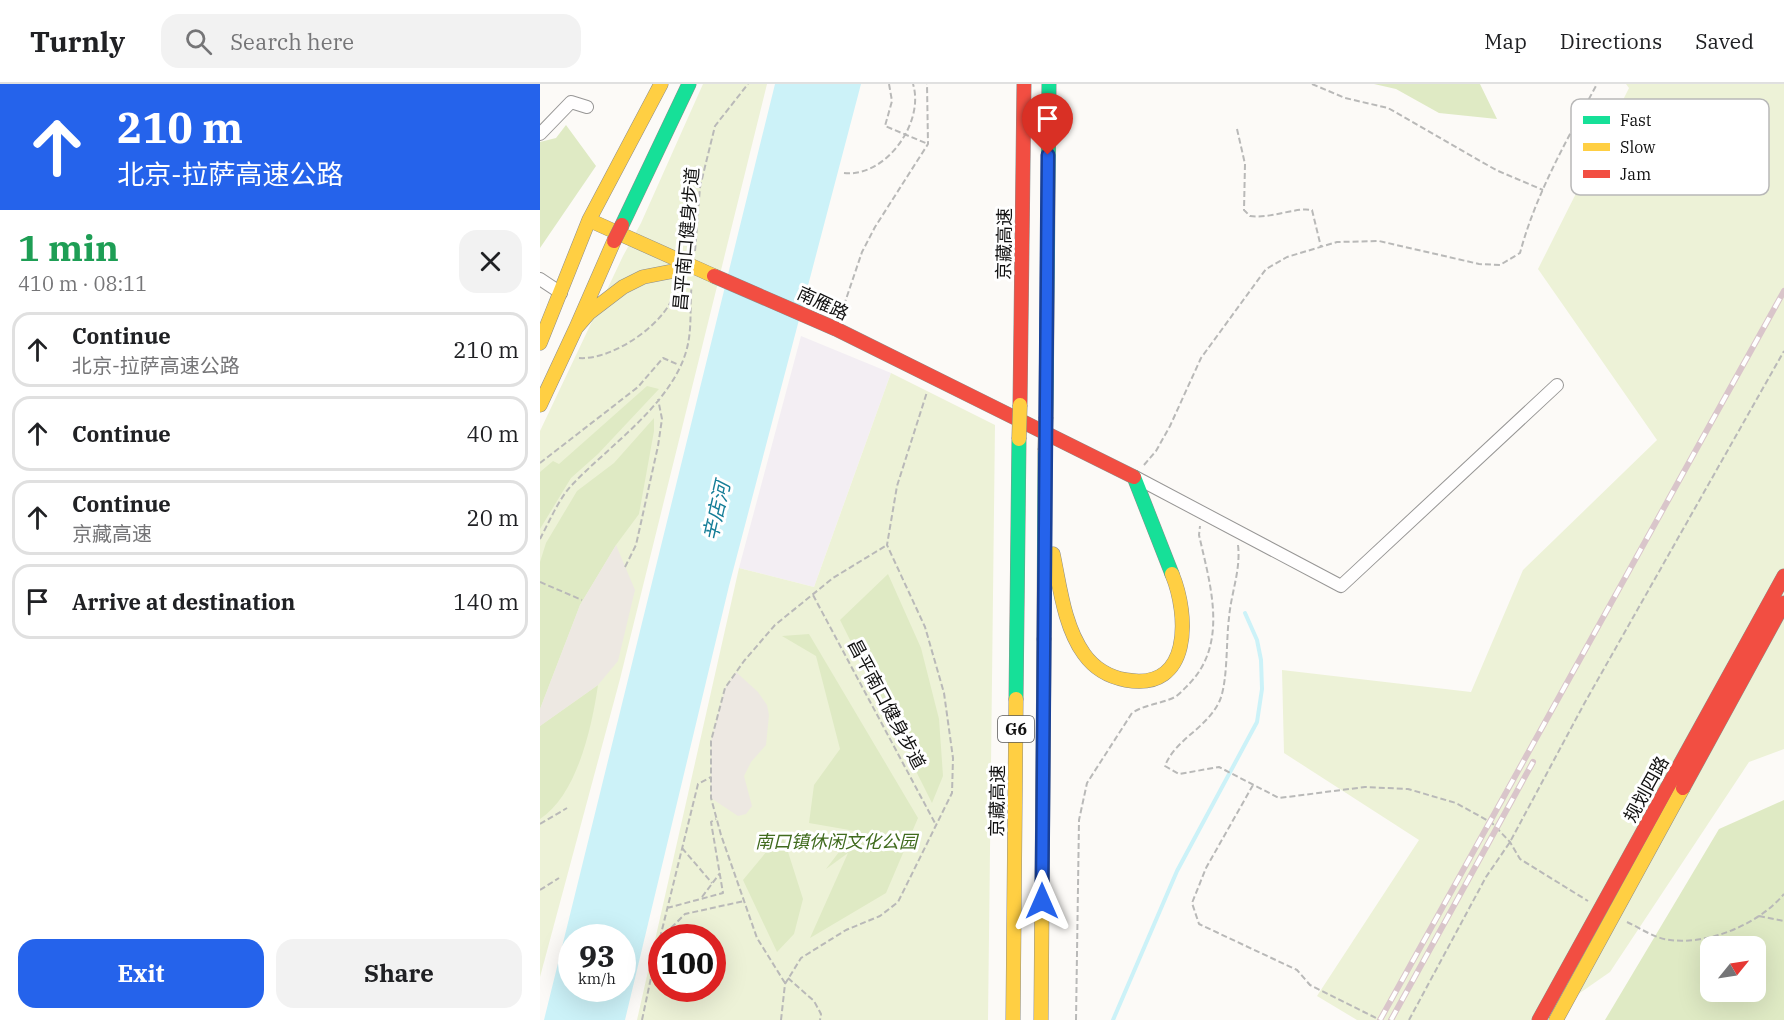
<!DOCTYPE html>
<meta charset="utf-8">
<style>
body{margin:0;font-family:"IBM Plex Serif","Noto Sans SC",serif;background:#f2f2f2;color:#202124;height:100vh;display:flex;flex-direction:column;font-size:22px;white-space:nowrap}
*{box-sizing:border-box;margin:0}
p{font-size:20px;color:#757577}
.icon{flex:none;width:33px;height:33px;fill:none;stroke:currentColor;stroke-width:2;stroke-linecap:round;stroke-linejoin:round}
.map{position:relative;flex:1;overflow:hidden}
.drawer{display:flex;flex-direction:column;background:#fff;width:540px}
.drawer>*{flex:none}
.guide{background:#2563eb;color:#fff;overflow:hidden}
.needle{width:39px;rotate:60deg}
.fabs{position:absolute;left:1160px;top:852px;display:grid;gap:12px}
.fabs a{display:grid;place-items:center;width:66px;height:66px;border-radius:12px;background:#fff;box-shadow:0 6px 24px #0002;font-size:30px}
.speed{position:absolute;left:18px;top:840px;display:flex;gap:12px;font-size:30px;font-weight:700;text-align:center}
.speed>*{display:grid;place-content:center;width:78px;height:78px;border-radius:50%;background:#fff;box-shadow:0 6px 24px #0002;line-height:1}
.speed small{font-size:15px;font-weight:400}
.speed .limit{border:9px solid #d22;background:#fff;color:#111}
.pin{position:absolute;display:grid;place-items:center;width:51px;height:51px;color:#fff;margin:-62px -26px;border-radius:50% 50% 50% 0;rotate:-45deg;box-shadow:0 0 6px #0007}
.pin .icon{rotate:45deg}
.me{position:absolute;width:66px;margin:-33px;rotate:0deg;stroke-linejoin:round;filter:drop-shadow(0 0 4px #0008)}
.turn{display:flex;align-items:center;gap:21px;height:126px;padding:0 18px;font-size:27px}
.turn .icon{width:78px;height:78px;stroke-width:2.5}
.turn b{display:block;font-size:42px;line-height:51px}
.round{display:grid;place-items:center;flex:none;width:63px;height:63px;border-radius:18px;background:#f2f2f2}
.head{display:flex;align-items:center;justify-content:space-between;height:102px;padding:0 18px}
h1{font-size:36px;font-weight:800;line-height:45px;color:#1e9e55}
.button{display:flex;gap:12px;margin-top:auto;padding:12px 18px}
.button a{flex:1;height:69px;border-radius:18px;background:#2563eb;color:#fff;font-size:24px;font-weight:800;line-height:69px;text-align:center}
.button a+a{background:#f2f2f2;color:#202124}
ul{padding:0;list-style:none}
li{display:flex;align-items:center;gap:18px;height:75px;margin:0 12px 9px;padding:0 6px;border:3px solid #e0e0e0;border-radius:18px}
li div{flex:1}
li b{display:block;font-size:22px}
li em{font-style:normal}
header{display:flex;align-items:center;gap:36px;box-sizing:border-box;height:84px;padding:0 30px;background:#fff;border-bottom:2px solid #e0e0e0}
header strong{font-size:28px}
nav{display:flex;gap:33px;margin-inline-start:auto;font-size:21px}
.search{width:420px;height:54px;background:#f2f2f2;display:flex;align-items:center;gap:15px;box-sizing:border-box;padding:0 21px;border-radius:18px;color:#757577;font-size:22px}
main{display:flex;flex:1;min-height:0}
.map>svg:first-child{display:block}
.industrial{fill:#f3eef3}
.green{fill:#edf2d7;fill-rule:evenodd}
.forest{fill:#dfeac4;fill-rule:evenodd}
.plaza{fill:#ede8e2}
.water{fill:#ccf2f8;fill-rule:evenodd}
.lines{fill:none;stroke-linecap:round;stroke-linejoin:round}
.stream{stroke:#ccf2f8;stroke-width:4}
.street-casing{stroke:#979695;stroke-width:14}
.fast-casing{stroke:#8d8d8b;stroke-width:15}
.slow-casing{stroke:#8d8d8b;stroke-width:15}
.jam-casing{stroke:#8d8d8b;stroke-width:15}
.path{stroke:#b9b9b8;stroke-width:2;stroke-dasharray:6 3;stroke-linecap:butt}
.street{stroke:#fffefe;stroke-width:12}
.fast{stroke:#16e098;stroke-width:14}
.slow{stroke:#ffcf43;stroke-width:14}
.jam{stroke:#f24e42;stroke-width:14}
.rail-casing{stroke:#d9c5ca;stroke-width:6}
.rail{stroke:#fff;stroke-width:4;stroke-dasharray:11;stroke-linecap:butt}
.slow-bridge-casing{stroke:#848382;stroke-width:15;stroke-linecap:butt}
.jam-bridge-casing{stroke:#848382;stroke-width:15;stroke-linecap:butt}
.slow-bridge{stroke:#ffcf43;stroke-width:14}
.jam-bridge{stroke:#f24e42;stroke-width:14}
.route-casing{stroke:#184099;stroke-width:15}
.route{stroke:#2563eb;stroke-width:10}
.labels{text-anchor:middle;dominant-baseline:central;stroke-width:6;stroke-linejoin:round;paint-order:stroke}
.shield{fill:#fff;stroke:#585858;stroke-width:1.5}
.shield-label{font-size:16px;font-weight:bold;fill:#111}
.street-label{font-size:18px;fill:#111;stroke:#fff}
.park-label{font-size:18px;font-style:italic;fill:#406b1e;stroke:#fff}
.water-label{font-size:20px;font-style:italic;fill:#157e98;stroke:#fff}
.key{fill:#fff;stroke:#b8b8b8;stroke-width:1.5}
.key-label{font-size:16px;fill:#111}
</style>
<header>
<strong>Turnly</strong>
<div class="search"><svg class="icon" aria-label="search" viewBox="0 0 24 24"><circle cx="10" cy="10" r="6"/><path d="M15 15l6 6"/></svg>Search here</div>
<nav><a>Map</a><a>Directions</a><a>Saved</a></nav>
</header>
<main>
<section class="drawer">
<div class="guide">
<div class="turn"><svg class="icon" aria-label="ahead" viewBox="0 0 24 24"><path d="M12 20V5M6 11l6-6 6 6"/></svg><div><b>210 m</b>北京-拉萨高速公路</div></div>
</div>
<div class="head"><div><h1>1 min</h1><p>410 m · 08:11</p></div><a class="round"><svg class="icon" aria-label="close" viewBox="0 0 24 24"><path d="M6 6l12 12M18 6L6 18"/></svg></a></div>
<ul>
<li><svg class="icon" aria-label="ahead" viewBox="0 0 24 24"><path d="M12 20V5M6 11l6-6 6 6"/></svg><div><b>Continue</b><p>北京-拉萨高速公路</p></div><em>210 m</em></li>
<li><svg class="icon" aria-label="ahead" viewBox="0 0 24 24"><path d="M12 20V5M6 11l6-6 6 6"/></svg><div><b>Continue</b></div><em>40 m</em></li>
<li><svg class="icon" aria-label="ahead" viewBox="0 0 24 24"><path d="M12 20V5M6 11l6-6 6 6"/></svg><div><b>Continue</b><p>京藏高速</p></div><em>20 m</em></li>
<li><svg class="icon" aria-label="arrive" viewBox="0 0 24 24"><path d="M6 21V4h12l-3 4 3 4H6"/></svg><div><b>Arrive at destination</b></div><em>140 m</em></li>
</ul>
<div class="button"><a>Exit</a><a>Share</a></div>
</section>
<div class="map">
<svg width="1244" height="936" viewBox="0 0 1244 936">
<rect width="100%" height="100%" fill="#fcfaf7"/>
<!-- industrial -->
<path class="industrial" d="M261,252L351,289L274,503L199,484Z"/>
<!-- green -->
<path class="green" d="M163,0H227L80,595L0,893V347L83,172L101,139Z
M1086,0H1244V665L1209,678L1070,888L1001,936H817L777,912L879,756L744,669L742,586L931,608L983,486L1117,356L998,185L1089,4Z
M351,289L455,341L448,936H97L199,484L274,503ZM122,854H172V904H122Z"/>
<!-- forest -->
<path class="forest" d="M834,0H940L957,35L899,29L856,5Z
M26,41L56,82L0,164V58L16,54Z
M107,302L119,305L58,370L31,394L0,445V388L13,377L19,380Z
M114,334V347L99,430L76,461L40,521L0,625V478L6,459L37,407L74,379Z
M348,490L381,564L399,635L403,692L392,719L300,536Z
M269,550L378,734L346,809L270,854L308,769L286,785L315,747L269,739L274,701L300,665L276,572L242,552Z
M58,601C52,643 37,711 0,735V642Z
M1244,716V936H1065L1179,745ZM1170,862H1215V908H1170Z
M242,749L263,815L254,850L237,868L203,796Z"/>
<!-- plaza -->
<path class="plaza" d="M76,461L95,506L78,577L58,601L0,642V625L40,521Z
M196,588L218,608L227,621L229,631L226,661L211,678L204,692L212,722L206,730L198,732L171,714V657L185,604Z"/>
<!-- water -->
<path class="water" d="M235,0H321L189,502L85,936H4ZM32,854H82V904H32Z"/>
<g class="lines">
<!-- stream -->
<path class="stream" d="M573,936L637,787L717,638L722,605L721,576L717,556L705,529"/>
<defs>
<path id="street" d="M0,50L31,18L47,23
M0,195L21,209
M595,393L801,502L1017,301"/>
<path id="fast" d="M82,141L149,0
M506,333L509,0
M594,393L632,490
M504,555L505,366
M476,615L479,355"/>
<path id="slow" d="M49,136L154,183
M36,244L74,157
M0,259L49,136L121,0
M0,321L36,244L49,229L83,203L103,193L154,183L174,192
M513,470C520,503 524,542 544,570C554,584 569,593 586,596C652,608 649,531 632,490
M473,936L476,615
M501,936L504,555
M1016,936L1143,704"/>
<path id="jam" d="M174,192L296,245L594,393
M480,321L484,0
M1143,704L1244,519
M999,936L1244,492"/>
</defs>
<!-- street casing -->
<use href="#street" class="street-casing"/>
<!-- fast casing -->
<use href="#fast" class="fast-casing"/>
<!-- slow casing -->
<use href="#slow" class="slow-casing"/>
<!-- jam casing -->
<use href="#jam" class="jam-casing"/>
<!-- path -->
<path class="path" d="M349,0L352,17L345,42L388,60
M772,0L805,14L848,24L956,86L1003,106
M697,45L705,80L704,126L710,132C732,135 754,123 772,126L781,163
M304,89C345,94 385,39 373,0
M155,167L160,103L175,42L208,0
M301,230L322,168L335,143L388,60L387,0
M39,274C72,277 132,237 136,202
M0,379L98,303L123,274L139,281
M604,381L616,367L630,342L661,274L726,185L747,173L797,158L839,157L939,180L960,181L980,169C996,109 1028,54 1057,0
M0,455C9,438 18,417 30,403C68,362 129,323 146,268C153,244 149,222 152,199
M698,461C701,486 691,509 689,534C686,556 688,596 680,616C668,644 635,655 625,682L639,690L679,683L739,714L825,703L868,705L916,719L952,739L970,758L980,775L1048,817
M85,483L96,461L118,362L122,335L118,315
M0,498L42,516
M273,511L396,741
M713,701L666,784L652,819L659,840L757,886L770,901L840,936
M0,740L27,724
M142,764L172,799
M0,806L19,794
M162,813L180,789
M127,824L183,809L171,738L176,735
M1219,832L1244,837
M1087,838C1100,844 1116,855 1130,856C1169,861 1219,840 1244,810
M120,854L158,700L171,693
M248,894L274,917L281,930L280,936
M245,899L217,854L181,751L171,714V657L185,604L204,577L235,541L293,494L347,461
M102,936L119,856L145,830L204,817
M241,936L245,900L261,874L306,846L340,832L358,818L412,709L413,674L404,609L385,543L347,461L357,402L387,308
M536,936L539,736L547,699L592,629C606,620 621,620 635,613C640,610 645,604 649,600C689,559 670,500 659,451L660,442
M869,936L946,793L970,758L1044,620L1244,267"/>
<!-- street -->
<use href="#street" class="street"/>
<!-- fast -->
<use href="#fast" class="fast"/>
<!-- slow -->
<use href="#slow" class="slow"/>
<!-- jam -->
<use href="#jam" class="jam"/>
<defs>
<path id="rail" d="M840,936L1244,207
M851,936L993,678"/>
</defs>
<!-- rail casing -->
<use href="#rail" class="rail-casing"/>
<!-- rail -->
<use href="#rail" class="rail"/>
<defs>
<path id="slow-bridge" d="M479,355L480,321
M505,366L506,333"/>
<path id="jam-bridge" d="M74,157L82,141"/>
</defs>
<!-- slow-bridge casing -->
<use href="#slow-bridge" class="slow-bridge-casing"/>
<!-- jam-bridge casing -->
<use href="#jam-bridge" class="jam-bridge-casing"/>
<!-- slow-bridge -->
<use href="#slow-bridge" class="slow-bridge"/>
<!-- jam-bridge -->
<use href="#jam-bridge" class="jam-bridge"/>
</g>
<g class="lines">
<defs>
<path id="route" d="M502,817L508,71"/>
</defs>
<!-- route casing -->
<use href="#route" class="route-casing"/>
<!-- route -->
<use href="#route" class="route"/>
</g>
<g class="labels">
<!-- shield labels -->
<rect class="shield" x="458" y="632" width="36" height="26" rx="4.5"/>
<g class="shield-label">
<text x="476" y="645">G6</text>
</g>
<!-- street labels -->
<g class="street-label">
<text transform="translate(146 155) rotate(-85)">昌平南口健身步道</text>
<text transform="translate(464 160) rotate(-89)">京藏高速</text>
<text transform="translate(283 219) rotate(25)">南雁路</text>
<text transform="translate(347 620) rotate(62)">昌平南口健身步道</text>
<text transform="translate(1106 705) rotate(-61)">规划四路</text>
<text transform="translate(457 717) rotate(-89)">京藏高速</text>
</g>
<!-- park labels -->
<g class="park-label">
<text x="296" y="757">南口镇休闲文化公园</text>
</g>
<!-- water labels -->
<g class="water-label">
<text transform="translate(176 427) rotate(-77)">辛店河</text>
</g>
</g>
<!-- legend -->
<rect x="1031" y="15" width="198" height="96" rx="9" class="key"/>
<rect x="1043" y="32" width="27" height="8" fill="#16e098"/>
<rect x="1043" y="59" width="27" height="8" fill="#ffcf43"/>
<rect x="1043" y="86" width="27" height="8" fill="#f24e42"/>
<g class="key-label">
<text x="1080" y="42">Fast</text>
<text x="1080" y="69">Slow</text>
<text x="1080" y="96">Jam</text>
</g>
</svg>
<div class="fabs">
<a><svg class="needle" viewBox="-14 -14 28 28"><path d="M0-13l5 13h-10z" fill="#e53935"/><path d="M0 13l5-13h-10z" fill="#757577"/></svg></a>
</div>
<div class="speed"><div>93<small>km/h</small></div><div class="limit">100</div></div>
<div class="pin" style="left:508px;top:71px;background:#d93025"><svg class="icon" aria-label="arrive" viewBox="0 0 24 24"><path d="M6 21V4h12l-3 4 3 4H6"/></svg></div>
<svg class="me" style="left:502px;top:817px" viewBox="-20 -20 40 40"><path d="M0-17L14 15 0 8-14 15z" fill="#2563eb" stroke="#fff" stroke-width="4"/></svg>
</div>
</main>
